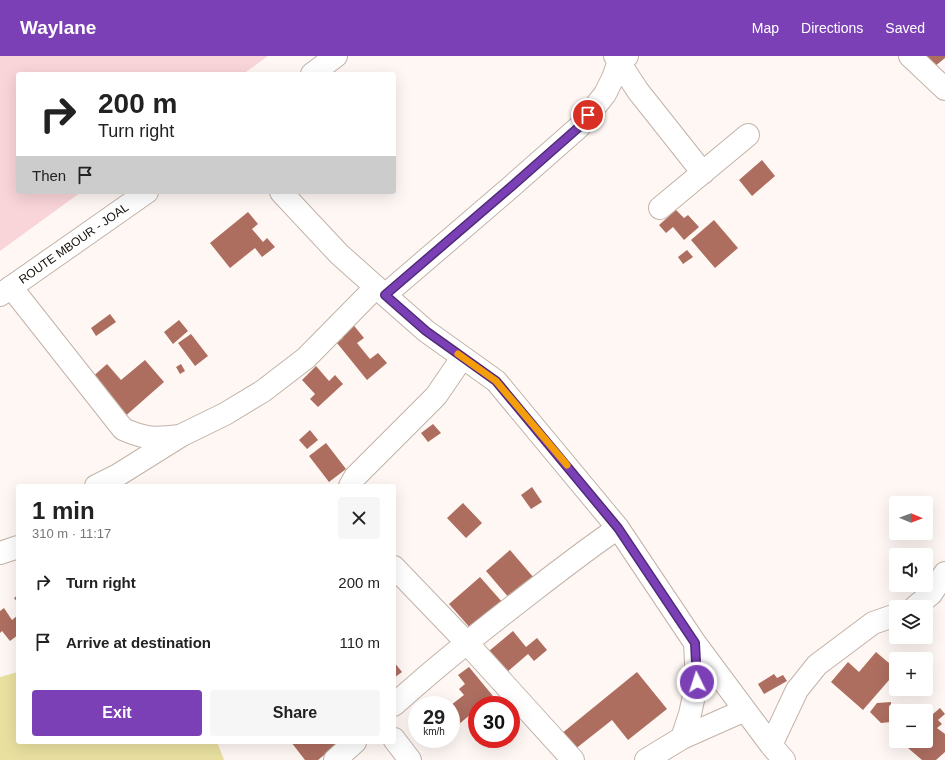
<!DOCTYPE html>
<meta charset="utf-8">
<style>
body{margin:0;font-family:Arial,sans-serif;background:#f6f6f6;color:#222;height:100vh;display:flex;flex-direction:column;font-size:15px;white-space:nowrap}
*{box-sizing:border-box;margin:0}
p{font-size:13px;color:#767676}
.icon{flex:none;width:22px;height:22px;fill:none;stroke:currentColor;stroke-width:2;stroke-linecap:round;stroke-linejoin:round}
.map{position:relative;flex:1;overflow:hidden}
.panel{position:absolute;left:16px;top:428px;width:380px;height:260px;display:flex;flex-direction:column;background:#fff;border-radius:4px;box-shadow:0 4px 16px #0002}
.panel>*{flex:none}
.top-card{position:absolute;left:16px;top:16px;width:380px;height:122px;border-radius:4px;box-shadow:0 4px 16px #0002;background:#fff;color:#222;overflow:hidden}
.needle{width:26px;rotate:91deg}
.buttons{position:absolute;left:889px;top:440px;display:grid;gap:8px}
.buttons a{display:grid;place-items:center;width:44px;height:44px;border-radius:4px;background:#fff;box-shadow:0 4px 16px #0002;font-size:20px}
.speed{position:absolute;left:408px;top:640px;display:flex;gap:8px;font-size:20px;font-weight:700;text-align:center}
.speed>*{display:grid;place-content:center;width:52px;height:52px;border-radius:50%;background:#fff;box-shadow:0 4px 16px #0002;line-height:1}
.speed small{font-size:10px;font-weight:400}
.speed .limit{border:6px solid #d22;background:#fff;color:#111}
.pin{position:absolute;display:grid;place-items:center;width:34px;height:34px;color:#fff;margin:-17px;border:2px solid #fff;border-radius:50%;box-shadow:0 1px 4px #0007}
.me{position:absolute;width:44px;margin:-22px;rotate:356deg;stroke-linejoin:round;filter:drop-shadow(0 0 3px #0008)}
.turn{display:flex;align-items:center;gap:14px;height:84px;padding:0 16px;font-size:18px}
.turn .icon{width:52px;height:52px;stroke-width:2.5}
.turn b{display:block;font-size:28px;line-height:34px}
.then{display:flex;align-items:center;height:38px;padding:0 16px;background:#0003;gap:8px;font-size:15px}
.round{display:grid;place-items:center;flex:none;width:42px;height:42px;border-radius:4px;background:#f6f6f6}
.head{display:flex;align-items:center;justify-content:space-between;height:68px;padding:0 16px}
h1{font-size:24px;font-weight:800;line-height:30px}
.button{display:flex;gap:8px;margin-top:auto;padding:8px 16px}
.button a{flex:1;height:46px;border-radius:4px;background:#7c40b6;color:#fff;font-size:16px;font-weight:800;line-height:46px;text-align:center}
.button a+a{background:#f6f6f6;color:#222}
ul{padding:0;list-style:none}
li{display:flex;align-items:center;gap:12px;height:60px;padding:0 16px}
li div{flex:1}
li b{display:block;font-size:15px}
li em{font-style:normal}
header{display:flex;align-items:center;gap:24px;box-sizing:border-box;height:56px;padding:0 20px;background:#7c40b6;color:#fff}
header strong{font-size:19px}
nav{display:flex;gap:22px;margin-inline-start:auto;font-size:14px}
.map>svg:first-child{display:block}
.green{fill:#f9d4d8}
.water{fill:#e9e0a0}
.building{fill:#ad6e60}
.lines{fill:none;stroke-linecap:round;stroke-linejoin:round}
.minor-casing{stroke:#c2b3a9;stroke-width:24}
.major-casing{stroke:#c2b3a9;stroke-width:24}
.minor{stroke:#fff;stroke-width:22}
.major{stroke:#fff;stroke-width:22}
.route-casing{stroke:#512a76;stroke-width:10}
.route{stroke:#7c40b6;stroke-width:7}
.slow{stroke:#f59e0b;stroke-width:7}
.labels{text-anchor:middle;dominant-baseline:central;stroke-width:3.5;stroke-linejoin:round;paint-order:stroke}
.street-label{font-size:12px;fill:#18130f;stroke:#fff}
</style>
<header>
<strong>Waylane</strong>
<nav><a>Map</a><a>Directions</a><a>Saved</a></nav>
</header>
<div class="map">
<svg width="945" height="704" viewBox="0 0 945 704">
<rect width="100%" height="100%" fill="#fef7f3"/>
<!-- green -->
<path class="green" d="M0,0H268L243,18H18V136H81L0,195Z"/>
<!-- water -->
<path class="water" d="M18,616V686H217L224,704H0V621Z"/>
<!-- building -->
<path class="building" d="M926,0H945V2L934,11Z
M762,104L775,120L752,140L739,124Z
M676,154L684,162L688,159L699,171L684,184L673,171L666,177L659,169Z
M248,156L258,168L252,173L263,186L267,182L275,191L262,201L255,192L230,212L210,187Z
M714,164L738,192L715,212L691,184Z
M687,194L693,201L683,208L678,201Z
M110,258L116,266L96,280L91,272Z
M179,264L188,275L173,288L164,276Z
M351,266L364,282L357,287L370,303L378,297L387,307L367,324L337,287L343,282L338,276Z
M191,278L208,300L195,310L178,287Z
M145,304L164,326L122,363L89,324L107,308L121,324Z
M181,308L185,315L180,318L176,311Z
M316,310L329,325L335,319L343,328L318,351L310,343L315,338L302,324Z
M433,368L441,377L428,386L421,377Z
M310,374L318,384L307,393L299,384Z
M326,387L346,413L329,426L309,400Z
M532,431L542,446L531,453L521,439Z
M463,447L482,467L466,482L447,462Z
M510,494L534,522L510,543L486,515Z
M480,521L503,547L472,574L449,548Z
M18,539V547L14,542Z
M4,552L12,564L18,559V579L10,585L2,575L0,577V555Z
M513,575L526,591L537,582L547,594L534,605L528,598L507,616L489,595Z
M876,596L896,613V616L863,654L831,626L848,606L859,616Z
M394,606L402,616L394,622Z
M469,611L493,640L482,649H477V653L452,674L451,649L464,639L459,633L465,628L458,619Z
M637,616L667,653L628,684L612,664L574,694L561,678Z
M774,618L777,622L783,619L787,625L764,638L758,628Z
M891,646V666L881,667L870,656L877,647Z
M940,652L945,658L938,664L942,668L937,672L945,678V696L936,704H922L901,686L902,685H926V664Z
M291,686H333L336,689L318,704H305Z"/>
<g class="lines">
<defs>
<path id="minor" d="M615,0L638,35L703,117
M910,0L945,33
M281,136L339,198L376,231L426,275L496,325L618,472L695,587L771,689L784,704
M660,152L748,79
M11,231L123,373C145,383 155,383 179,380
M385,239L512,130L579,71L605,38L613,22L619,5L627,0
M96,430L118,419L182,379L225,358L263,335L306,302L376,231
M350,430L355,421L436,340L462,302
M0,497L18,491
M394,511L467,587L573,704
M915,551L931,538L945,517
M394,649C431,615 471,583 511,552C546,525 581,497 618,472
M682,682L690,658L697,626L695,587
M394,683L410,704
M771,689L797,634L817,609L873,567L896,559
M335,704L355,686
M646,704L682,682L745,654"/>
<g id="major">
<path d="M312,18L336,0"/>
<path id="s1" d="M0,239L147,136"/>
</g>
</defs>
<!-- minor casing -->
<use href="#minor" class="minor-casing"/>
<!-- major casing -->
<use href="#major" class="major-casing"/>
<!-- minor -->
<use href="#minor" class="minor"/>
<!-- major -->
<use href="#major" class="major"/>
</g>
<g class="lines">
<defs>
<path id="route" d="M588,59L579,71L512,130L385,239L426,275L496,325L618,472L695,587L697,626"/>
</defs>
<!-- route casing -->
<use href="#route" class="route-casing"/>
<!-- route -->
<use href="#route" class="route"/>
<!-- slow -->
<path class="slow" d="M458,298L496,325L567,409"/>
</g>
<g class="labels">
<!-- street labels -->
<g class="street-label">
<text stroke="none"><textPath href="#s1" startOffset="90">ROUTE MBOUR - JOAL</textPath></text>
</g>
</g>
</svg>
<div class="buttons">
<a><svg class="needle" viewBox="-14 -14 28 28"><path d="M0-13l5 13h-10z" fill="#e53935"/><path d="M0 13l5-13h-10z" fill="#767676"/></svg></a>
<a><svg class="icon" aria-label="sound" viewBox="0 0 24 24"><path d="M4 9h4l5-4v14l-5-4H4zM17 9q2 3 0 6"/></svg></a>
<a><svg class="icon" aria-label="layers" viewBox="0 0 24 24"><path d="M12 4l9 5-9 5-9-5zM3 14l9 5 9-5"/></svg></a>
<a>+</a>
<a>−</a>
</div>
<div class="speed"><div>29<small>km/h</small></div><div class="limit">30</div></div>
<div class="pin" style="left:588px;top:59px;background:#d93025"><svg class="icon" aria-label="arrive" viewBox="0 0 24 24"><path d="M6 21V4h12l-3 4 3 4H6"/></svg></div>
<svg class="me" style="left:697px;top:626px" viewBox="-20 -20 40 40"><circle r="17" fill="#7c40b6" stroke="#fff" stroke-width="3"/><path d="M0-11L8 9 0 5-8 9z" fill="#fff"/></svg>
<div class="top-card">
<div class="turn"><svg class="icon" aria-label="right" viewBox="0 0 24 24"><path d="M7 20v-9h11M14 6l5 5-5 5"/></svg><div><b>200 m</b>Turn right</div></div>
<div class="then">Then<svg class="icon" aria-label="arrive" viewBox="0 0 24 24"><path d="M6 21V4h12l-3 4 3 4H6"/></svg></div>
</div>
<section class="panel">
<div class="head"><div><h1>1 min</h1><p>310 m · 11:17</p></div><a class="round"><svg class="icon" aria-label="close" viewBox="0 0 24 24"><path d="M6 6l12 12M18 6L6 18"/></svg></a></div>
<ul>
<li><svg class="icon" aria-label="right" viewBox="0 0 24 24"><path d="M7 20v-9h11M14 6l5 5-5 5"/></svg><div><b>Turn right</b></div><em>200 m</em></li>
<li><svg class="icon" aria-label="arrive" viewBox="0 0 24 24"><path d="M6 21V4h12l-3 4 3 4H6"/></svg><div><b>Arrive at destination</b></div><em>110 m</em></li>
</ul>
<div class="button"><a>Exit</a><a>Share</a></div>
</section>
</div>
